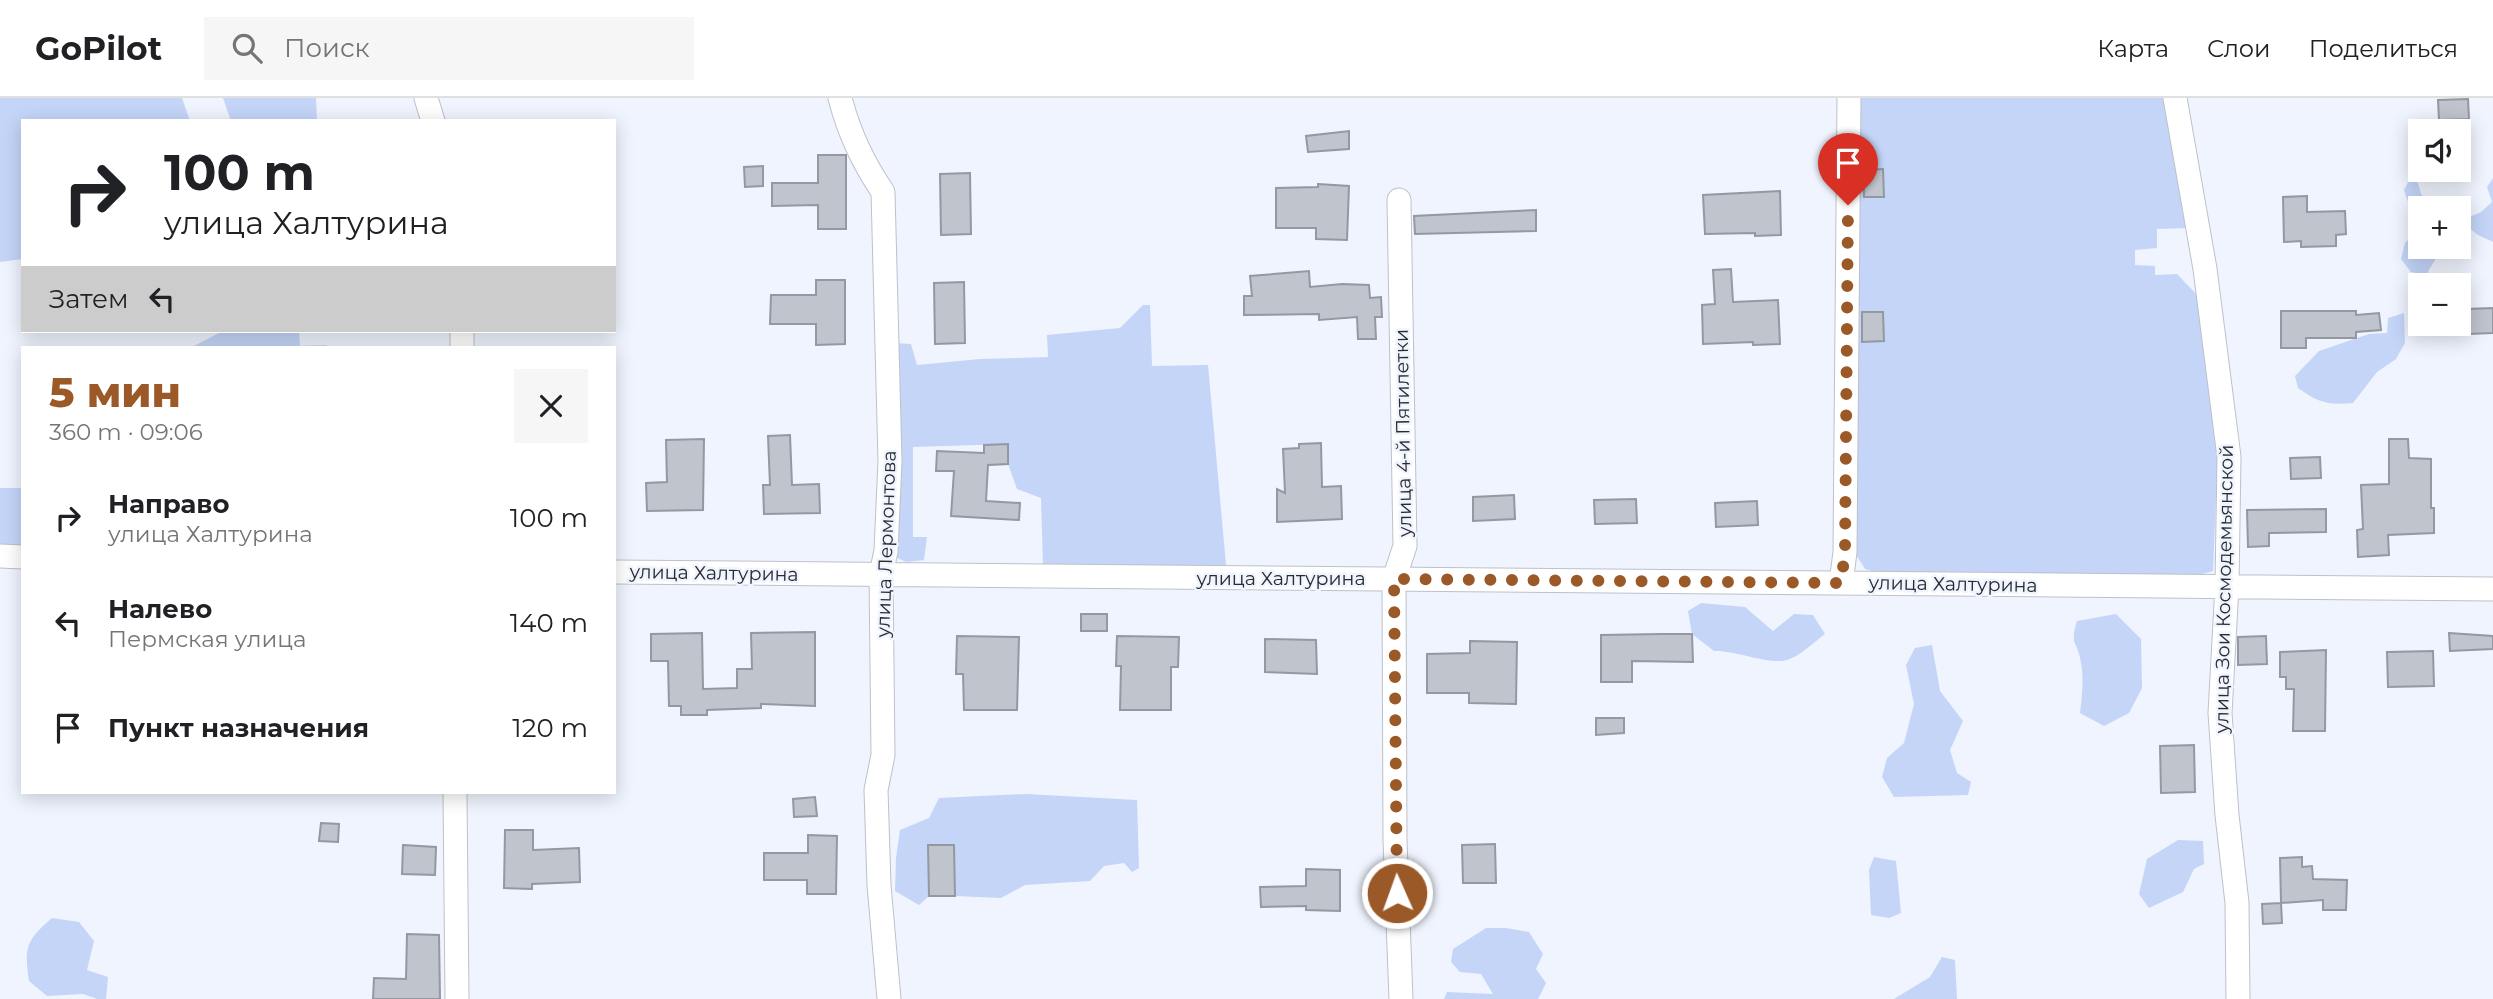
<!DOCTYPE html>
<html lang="ru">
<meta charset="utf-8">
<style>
body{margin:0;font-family:Montserrat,sans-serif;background:#f6f6f6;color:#202124;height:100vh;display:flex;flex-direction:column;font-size:26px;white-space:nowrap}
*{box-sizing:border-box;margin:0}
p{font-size:23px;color:#757577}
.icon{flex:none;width:38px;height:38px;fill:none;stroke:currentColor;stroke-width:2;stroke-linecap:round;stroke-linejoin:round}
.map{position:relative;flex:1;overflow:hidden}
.panel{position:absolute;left:21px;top:248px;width:595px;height:448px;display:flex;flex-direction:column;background:#fff;border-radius:0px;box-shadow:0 4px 18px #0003}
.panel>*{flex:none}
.banner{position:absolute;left:21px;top:21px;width:595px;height:214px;border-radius:0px;box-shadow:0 4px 18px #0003;background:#fff;color:#202124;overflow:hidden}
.fabs{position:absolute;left:2408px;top:21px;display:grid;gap:14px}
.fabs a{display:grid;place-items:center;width:63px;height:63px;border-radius:0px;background:#fff;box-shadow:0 4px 18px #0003;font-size:35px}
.pin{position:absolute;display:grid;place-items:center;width:60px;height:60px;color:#fff;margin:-72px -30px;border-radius:50% 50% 50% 0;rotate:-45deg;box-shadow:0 0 7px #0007}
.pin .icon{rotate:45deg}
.me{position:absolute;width:77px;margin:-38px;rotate:358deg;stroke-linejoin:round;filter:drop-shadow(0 0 5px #0008)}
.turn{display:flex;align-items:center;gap:24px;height:147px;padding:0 28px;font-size:32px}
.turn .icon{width:91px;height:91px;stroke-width:2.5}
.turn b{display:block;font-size:49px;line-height:60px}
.then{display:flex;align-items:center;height:66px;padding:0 28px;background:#0003;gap:14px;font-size:26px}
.round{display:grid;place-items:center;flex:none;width:74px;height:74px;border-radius:0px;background:#f6f6f6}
.head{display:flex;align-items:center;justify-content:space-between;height:119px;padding:0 28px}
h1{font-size:42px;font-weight:800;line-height:52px;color:#9c5928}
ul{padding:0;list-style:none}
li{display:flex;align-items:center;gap:21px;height:105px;padding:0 28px}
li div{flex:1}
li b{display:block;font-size:26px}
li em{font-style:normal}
header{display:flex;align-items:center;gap:42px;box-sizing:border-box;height:98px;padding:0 35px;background:#fff;border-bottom:2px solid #e0e0e0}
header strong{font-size:33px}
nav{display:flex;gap:38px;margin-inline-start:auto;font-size:24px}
.search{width:490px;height:63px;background:#f6f6f6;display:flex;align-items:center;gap:18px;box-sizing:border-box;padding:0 24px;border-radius:0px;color:#757577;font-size:26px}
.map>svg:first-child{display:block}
.green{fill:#c4d5f8}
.building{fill:#bfc4cd;stroke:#9498a1;stroke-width:2}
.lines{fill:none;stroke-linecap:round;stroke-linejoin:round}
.street-casing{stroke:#bcc1ca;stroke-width:25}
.street{stroke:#fff;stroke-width:23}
.route{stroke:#9c5928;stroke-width:12;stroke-dasharray:0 21.6}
.labels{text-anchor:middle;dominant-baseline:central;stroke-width:5;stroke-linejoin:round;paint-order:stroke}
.street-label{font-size:19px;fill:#292b2f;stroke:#eff4fe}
</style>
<header>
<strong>GoPilot</strong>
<div class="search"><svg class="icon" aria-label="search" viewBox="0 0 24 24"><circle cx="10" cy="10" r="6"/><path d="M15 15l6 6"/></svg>Поиск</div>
<nav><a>Карта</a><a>Слои</a><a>Поделиться</a></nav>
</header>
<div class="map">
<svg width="2493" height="901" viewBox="0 0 2493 901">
<rect width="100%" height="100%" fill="#eff4fe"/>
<!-- green -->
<path class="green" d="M0,0H182L190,23H23V161L0,164Z
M223,0H316L317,23H231Z
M1855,0H2172L2188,130L2157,131V150L2135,152V167L2155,168V177L2177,176L2200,200L2219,327L2213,473L2199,477L1880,475L1865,471L1855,455Z
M2410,80L2417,83L2426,110H2420V149H2437L2438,157L2426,177L2411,174L2401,161L2405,145L2417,133C2417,123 2407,104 2404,92Z
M2493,80V144L2478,137L2460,123L2481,114L2492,104L2487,89Z
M1143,207H1150L1152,268L1208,267L1226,467H1043L1041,400L1017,391L1008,366L1007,346L913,349V439H927L924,462L906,464L891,457L892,245L911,246L917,267L980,261L1048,259L1047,237L1120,230Z
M2404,215L2405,245L2396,261L2377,274L2353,305C2327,307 2319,305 2298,290L2295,278L2319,253L2369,236L2387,235L2388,220Z
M223,233H299L300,248L327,247V250H190Z
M0,390H23V449L0,447Z
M1701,505L1745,509L1773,533L1794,516L1813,517L1825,536C1814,544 1800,558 1787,562C1770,567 1734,552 1714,553L1692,536L1688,513Z
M2116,516L2141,541L2142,590L2129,615L2104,628L2080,615C2082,598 2084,582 2081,565C2078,542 2069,549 2077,523Z
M1932,547L1940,593L1963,623L1950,652L1957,675L1971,684L1968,697L1894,699L1882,679L1887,660L1904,645L1914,606L1906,567L1915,550Z
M1026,696L1137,702L1139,770L1132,774L1124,765L1104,768L1090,783L1025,787L1001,800L955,798L954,747H929V798L919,807L895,793L896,760L900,732L929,720L939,700Z
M2178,742L2203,743L2204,766L2194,771L2183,794L2149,810L2139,796L2147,761Z
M1874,759L1896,763L1901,815L1889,820L1871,817L1869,772Z
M52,820L79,824L94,843L87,872L108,879L106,901H97L83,896L47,898L29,883C24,850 26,842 52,820Z
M1486,830H1506L1529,834L1543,856L1536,871L1546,885L1538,901H1444L1447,894L1493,896L1481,876L1460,874L1451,864L1453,851Z
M1942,859L1955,862L1957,901H1894L1930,879Z"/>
<!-- building -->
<path class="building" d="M2468,1L2469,21L2439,22L2438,2Z
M1349,33V51L1308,54L1306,38Z
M818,57H846V131H818V107L772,108V85H818Z
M763,68V88L745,89L744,69Z
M1883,71L1884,99H1864V72Z
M970,75L971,136L941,137L940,76Z
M1318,86L1349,88L1347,142L1316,141V130H1276V90L1318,89Z
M1780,93L1781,137L1755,138V135L1705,136L1703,97Z
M2307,98V114L2345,113L2346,136L2336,137V148L2301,149V143L2284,144L2283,99Z
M1536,112V133L1415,136L1414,118Z
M1731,171L1733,204L1778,202L1780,246L1753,247V244L1703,246L1702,207L1715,206L1713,172Z
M1309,173L1310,189L1342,186L1369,187L1370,200L1381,199L1382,219H1375L1376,241H1358L1357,219L1319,222V216L1244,217V198H1252L1250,178Z
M816,182H845V246L816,247V226H770L771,197H816Z
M964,184L965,245L935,246L934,185Z
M2493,210V235L2468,236L2467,211Z
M2281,213H2356V217L2379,215L2381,232L2356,234V240H2306V250H2281Z
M1862,214H1883L1884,243L1862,244Z
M790,337L792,387L819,386L820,415L764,416L763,387H770L768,338Z
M704,341L703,412L647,413L646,385L667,384L666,342Z
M2389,341H2408L2409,360L2431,361V410H2434V435L2388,437L2389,457L2358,459L2357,432L2363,431L2361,387L2389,386Z
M1321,345L1322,389L1341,388L1342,421L1277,424V391L1285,395L1283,351L1299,350V346Z
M1008,346V366L988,367L986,403L1020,405L1019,422L951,418L954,373H936L937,353L984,355V347Z
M2320,359L2321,380L2291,381L2290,360Z
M1514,397L1515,421L1473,423V399Z
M1636,401L1637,425L1595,426L1594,402Z
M1757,403L1758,427L1716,429L1715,405Z
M2326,411V434L2269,435V448L2248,449L2247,412Z
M1081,516H1107V533H1081Z
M815,534V608L761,606V610L707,612V617H681V608H669L668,563H651V536L702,535L703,591L737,590V571H752L751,535Z
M2449,535L2493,538V551L2450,553Z
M1662,536H1692L1693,564L1632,563V584H1601V537Z
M957,538L1019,539L1017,612H964L963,576H956Z
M1117,538L1179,539L1178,569H1171V612H1120L1121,568H1116Z
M2266,538L2267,566L2238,567V539Z
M1265,541L1316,542L1317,576L1265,574Z
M1470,543L1517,544L1516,606L1469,605V595H1427V556L1470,555Z
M2326,552L2325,633H2293L2294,591H2286V579H2280V554Z
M2433,553L2434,588L2388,589L2387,554Z
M1596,620H1624V635L1596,637Z
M2194,647L2195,694L2161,695L2160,648Z
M815,699L817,718L794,719L793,701Z
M321,725L339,726L338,744L319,743Z
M505,732H533V752L579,750L580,784L532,786V791L504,790Z
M808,737L837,738L836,796H807V782H764V755H808Z
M1495,746L1496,785H1463L1462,747Z
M403,747L436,749L435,777L402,776Z
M928,747H954L955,798H929Z
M2302,759V769L2312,768L2313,781L2347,782L2346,812H2323V802L2281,805L2280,760Z
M1306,771L1340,772V813L1306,812V808L1261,809L1260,789L1306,788Z
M2281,805L2282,825L2263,826L2262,806Z
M407,836L439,837L440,901H373L374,880L406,881Z"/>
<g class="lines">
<defs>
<path id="street" d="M426,0L433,23
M840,0C849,35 863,65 883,94L890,363L886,453L881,476L883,657L876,692L879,787L889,901
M2175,0L2205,171L2229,359L2227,488L2220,615L2227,717L2237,805L2238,901
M1399,102L1405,448L1394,481L1395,742L1401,901
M462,233V250
M0,458L23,459
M614,474L2493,491
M1841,485L1845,454L1849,0
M455,695L457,901"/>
</defs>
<!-- street casing -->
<use href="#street" class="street-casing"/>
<!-- street -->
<use href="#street" class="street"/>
</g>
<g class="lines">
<!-- route -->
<path class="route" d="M1397,795L1394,481L1841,485L1845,454L1848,107"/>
</g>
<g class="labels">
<!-- street labels -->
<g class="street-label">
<text transform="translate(1403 335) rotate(-91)">улица 4-й Пятилетки</text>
<text transform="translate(886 446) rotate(-88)">улица Лермонтова</text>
<text transform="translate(714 475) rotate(1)">улица Халтурина</text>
<text x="1281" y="480">улица Халтурина</text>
<text transform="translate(1953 486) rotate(1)">улица Халтурина</text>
<text transform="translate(2224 491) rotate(-89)">улица Зои Космодемьянской</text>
</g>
</g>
</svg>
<div class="fabs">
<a><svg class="icon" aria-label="sound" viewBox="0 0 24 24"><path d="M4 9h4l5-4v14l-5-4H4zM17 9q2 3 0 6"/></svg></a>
<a>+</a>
<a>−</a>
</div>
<div class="pin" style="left:1848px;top:107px;background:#d93025"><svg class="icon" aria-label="arrive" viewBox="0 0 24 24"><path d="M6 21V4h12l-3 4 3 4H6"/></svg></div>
<svg class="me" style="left:1397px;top:795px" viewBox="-20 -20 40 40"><circle r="17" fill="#9c5928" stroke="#fff" stroke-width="3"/><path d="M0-11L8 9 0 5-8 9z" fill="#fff"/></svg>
<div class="banner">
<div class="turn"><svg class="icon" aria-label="right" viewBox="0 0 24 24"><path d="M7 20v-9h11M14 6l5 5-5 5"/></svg><div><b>100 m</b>улица Халтурина</div></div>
<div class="then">Затем<svg class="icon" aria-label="left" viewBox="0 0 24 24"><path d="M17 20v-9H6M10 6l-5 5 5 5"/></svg></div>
</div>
<section class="panel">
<div class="head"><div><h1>5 мин</h1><p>360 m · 09:06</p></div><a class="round"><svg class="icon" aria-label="close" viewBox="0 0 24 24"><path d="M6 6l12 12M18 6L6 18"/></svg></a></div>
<ul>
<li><svg class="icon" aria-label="right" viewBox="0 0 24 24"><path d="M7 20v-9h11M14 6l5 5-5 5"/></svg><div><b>Направо</b><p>улица Халтурина</p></div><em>100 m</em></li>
<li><svg class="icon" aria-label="left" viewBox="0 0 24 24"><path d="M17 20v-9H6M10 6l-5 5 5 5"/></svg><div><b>Налево</b><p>Пермская улица</p></div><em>140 m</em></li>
<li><svg class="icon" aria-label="arrive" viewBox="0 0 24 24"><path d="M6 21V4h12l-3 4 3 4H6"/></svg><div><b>Пункт назначения</b></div><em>120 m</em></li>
</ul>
</section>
</div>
